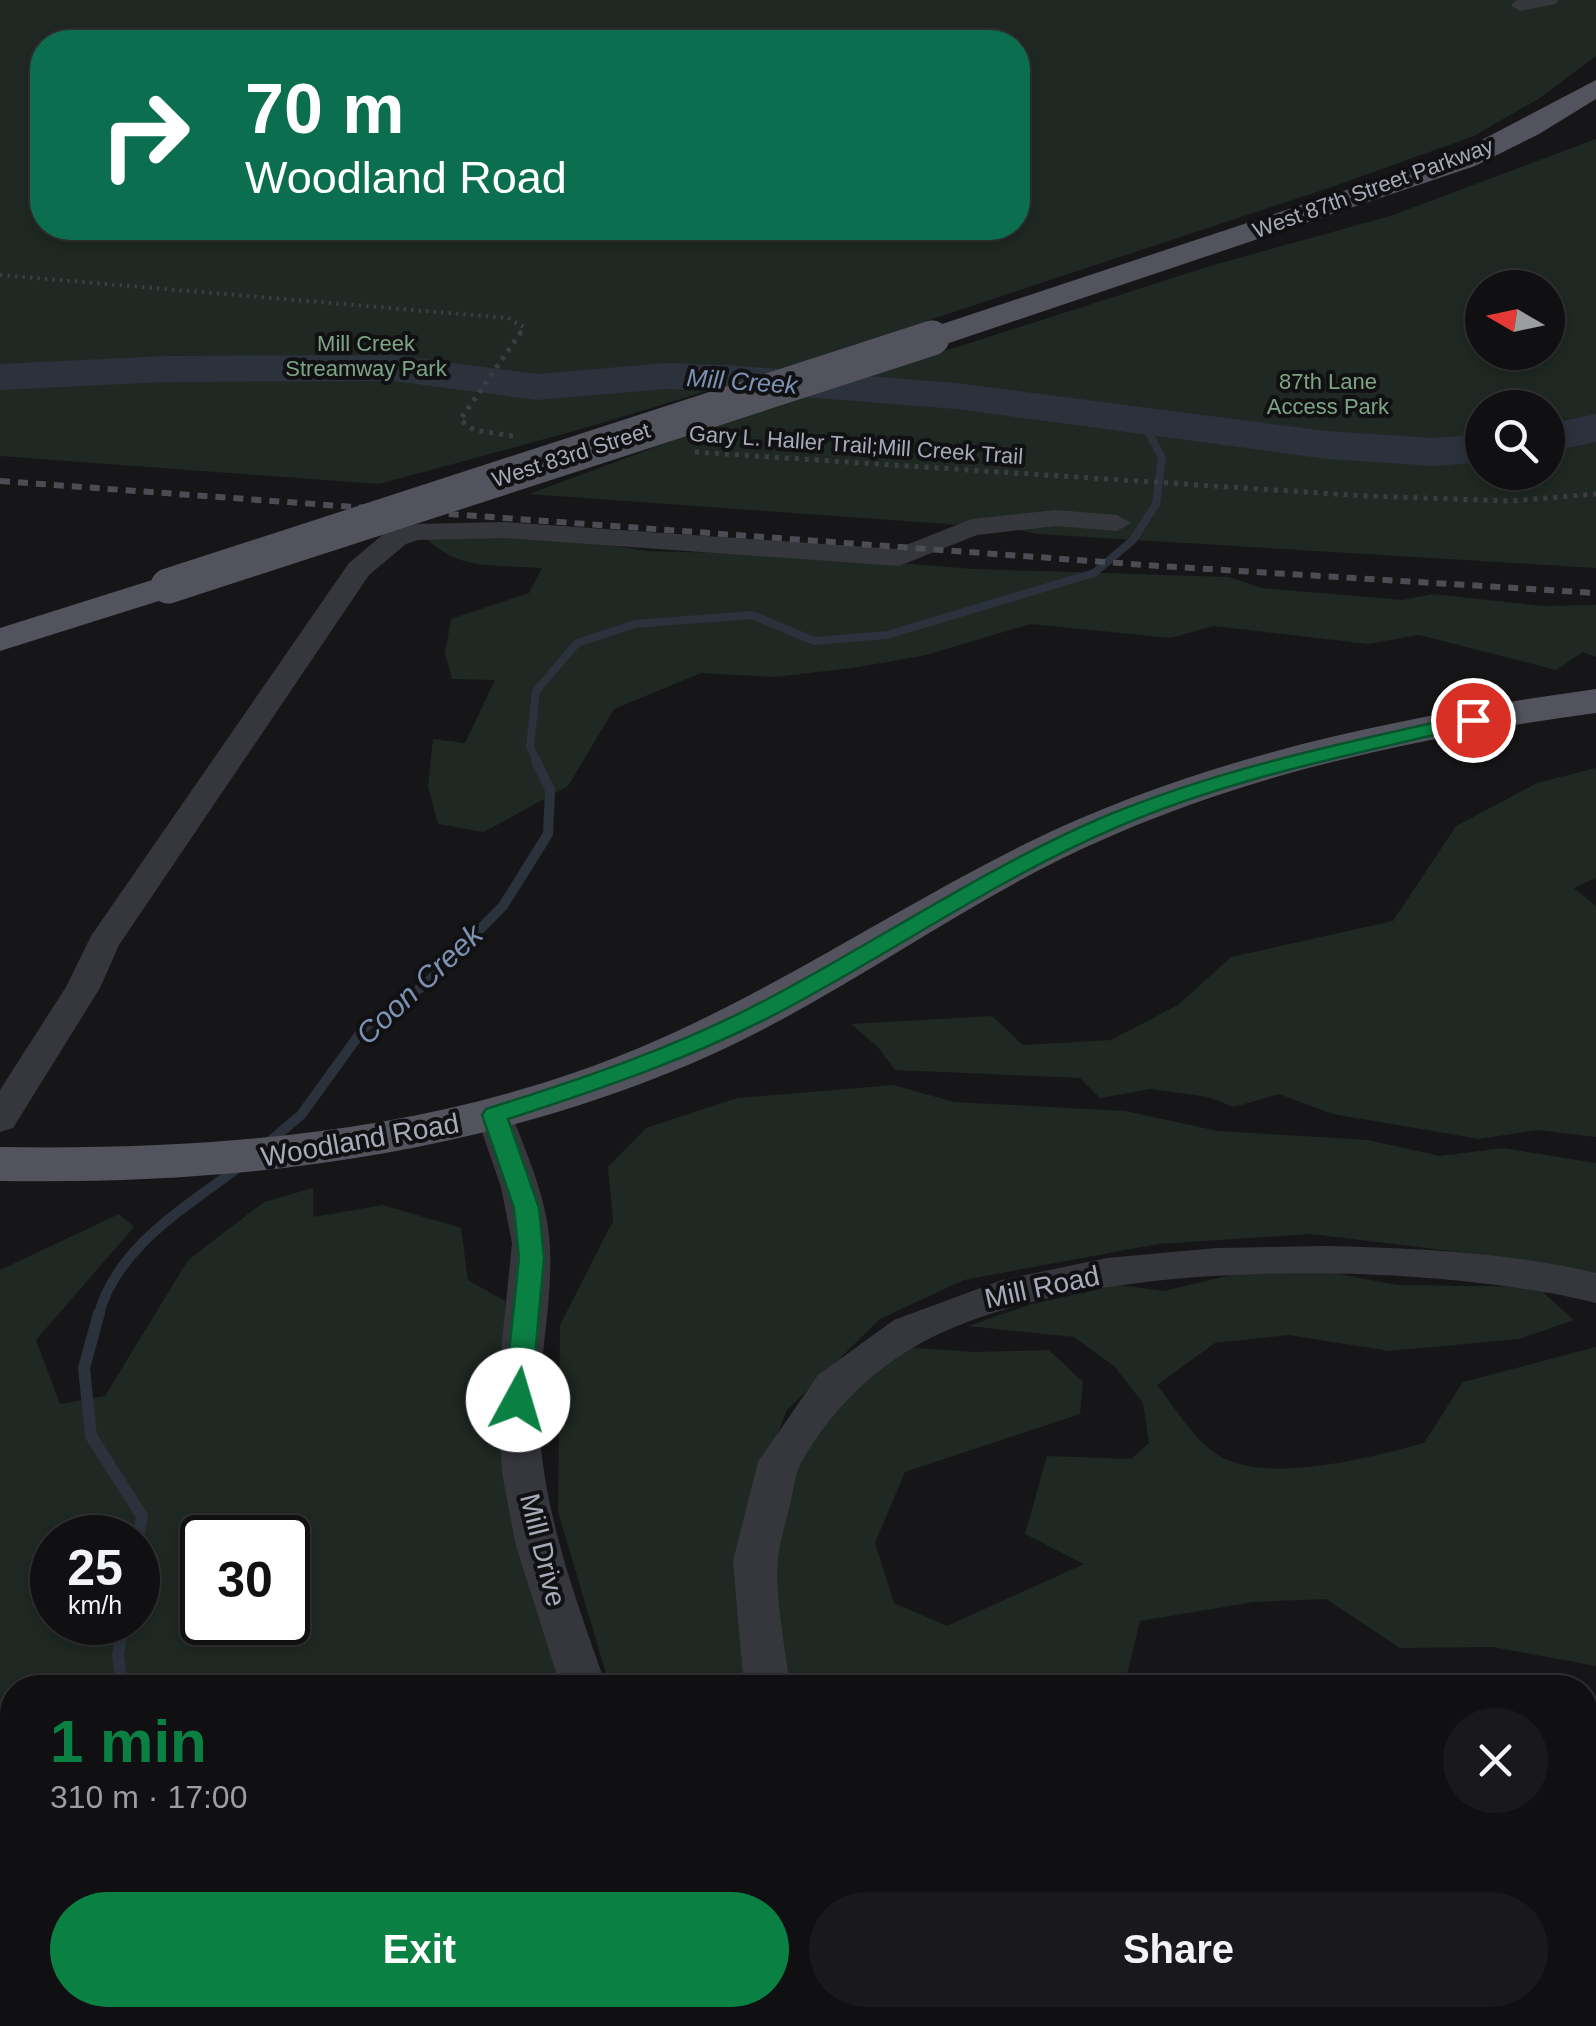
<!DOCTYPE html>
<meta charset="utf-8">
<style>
body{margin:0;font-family:Arial,sans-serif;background:#19191b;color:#f1f3f6;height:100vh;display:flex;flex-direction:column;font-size:38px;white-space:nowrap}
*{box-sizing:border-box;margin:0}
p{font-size:32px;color:#9c9d9f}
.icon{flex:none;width:55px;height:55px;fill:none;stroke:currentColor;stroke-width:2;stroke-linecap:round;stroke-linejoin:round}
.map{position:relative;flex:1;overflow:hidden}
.details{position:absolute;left:0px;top:1675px;width:1598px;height:352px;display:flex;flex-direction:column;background:#101012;border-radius:40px 40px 0 0;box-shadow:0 5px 15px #0003,0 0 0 2px #303032}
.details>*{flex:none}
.hud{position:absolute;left:30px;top:30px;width:1000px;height:210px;border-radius:40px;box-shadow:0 5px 15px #0003,0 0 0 2px #303032;background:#0b6e4f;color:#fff;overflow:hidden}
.needle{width:65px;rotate:279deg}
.tools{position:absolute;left:1465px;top:270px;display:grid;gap:20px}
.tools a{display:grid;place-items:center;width:100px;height:100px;border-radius:50%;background:#101012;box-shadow:0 5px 15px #0003,0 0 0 2px #303032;font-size:50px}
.speed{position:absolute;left:30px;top:1515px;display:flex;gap:20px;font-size:50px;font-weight:700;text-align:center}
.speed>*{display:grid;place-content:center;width:130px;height:130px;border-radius:50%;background:#101012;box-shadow:0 5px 15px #0003,0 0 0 2px #303032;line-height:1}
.speed small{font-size:25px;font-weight:400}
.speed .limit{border:5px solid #111;border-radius:15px;background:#fff;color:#111}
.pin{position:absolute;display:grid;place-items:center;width:85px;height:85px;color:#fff;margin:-42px;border:5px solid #fff;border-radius:50%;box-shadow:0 2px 10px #0007}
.me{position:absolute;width:110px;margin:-55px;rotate:6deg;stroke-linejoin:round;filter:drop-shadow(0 0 8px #0008)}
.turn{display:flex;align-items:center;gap:35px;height:210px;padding:0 50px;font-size:45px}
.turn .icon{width:130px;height:130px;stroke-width:2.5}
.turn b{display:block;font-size:70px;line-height:85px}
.round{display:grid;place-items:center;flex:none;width:105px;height:105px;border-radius:52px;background:#19191b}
.overview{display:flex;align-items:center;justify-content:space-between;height:170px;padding:0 50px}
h1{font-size:60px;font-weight:800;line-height:75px;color:#0b8043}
.primary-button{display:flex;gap:20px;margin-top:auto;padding:20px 50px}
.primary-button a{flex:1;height:115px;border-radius:60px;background:#0b8043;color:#fff;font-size:40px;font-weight:800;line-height:115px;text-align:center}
.primary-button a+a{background:#19191b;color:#f1f3f6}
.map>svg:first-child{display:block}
.green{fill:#1f2822;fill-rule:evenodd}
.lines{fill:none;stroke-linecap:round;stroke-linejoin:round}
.stream-far2{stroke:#2b323c;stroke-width:8}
.stream-far1{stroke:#2b323c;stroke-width:10}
.stream{stroke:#2b323c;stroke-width:12}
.river{fill:#2b323c;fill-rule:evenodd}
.path-far1{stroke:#3c3d44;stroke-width:4;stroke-dasharray:2.5 5;stroke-linecap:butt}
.path{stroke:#3c3d44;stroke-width:5;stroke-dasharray:4 6;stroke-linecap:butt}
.minor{fill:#36373d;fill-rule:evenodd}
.major{fill:#52535c;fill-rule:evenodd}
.rail{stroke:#4b4c54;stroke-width:6;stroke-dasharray:10 8;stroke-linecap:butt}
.major-bridge{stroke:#52535c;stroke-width:35}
.route{fill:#0b8043;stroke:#07532c;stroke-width:2.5}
.labels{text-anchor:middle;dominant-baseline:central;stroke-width:8;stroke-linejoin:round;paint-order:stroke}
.far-street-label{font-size:22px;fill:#a7aab9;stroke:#111113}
.far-park-label{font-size:22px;fill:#7da486;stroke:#111113}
.far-water-label{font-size:25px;font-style:italic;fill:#7c92b5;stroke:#111113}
.street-label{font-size:28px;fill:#a7aab9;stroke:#111113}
.water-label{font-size:30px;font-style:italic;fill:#7c92b5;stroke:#111113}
</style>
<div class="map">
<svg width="1596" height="2026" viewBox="0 0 1596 2026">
<rect width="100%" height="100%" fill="#161618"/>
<!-- green -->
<path class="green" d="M0,0H1596V56L1540,98L1474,136L1329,188L796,364L585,428L379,484L0,456ZM42,42H1018V228H42Z
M1596,139V568L1038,534L1016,529L529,494L723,422L1210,266L1390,216ZM1482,288H1548V352H1482ZM1482,408H1548V472H1482Z
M420,531L564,538L647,551L798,555L974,569L1229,577L1262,588L1402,600L1433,594L1542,606L1596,605V657L1583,652L1556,670L1419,635L1368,644L1213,626L1171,638L1031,624L922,656L852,668L775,677L701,673L614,709L568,786L484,832L438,824L428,786L433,739L465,743L495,680L452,679L445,653L451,619L529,593L542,568C493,564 455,573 420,531Z
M1596,768V878L1574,888L1596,906V1137L1538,1130L1479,1139L1333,1114L1279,1094L1234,1107L1208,1097L1151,1089L1100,1098L1080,1078L895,1070L878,1047L851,1024L992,1016L1023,1045L1111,1040L1178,1005L1231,957L1393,921L1456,826L1537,783Z
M893,1085L954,1102L1125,1111L1218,1131L1368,1140L1440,1156L1503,1148L1596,1163V1275L1526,1260L1311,1234L1158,1244L964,1280L880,1319L787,1410L742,1524L755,1687H610L558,1512L560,1325L613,1221L608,1167L646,1128L737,1098Z
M313,1188V1217L383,1205L461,1228L468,1280L505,1301L507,1435L559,1687L12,1688V2015H630L632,2026H0V1270L119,1214L134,1227L36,1340L60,1404L105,1396L188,1260L264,1202ZM52,1538H138V1622H52ZM202,1538H288V1622H202Z
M1318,1270L1398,1285L1537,1287L1574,1320L1519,1339L1389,1351L1289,1335L1215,1343L1157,1385C1174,1406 1191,1435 1212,1451C1258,1488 1372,1457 1424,1443L1463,1382L1596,1347V1666L1493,1647L1400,1648L1326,1599L1254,1602L1140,1621L1124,1687H782L770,1591L797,1455L844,1391L901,1347L975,1352L1049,1350L1083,1382L1080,1414L905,1472L875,1543L894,1603L947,1626L1084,1564L1025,1534L1047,1456L1131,1459L1149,1443L1143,1403L1114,1366L1074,1337L968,1326L1032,1304L1118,1285L1164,1291L1235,1274Z
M701,2015H857L860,2026H704Z
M899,2015H1316L1321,2026H903Z"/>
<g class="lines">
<!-- stream-far2 -->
<path class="stream-far2" d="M538,763L530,747L536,691L577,643L635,624L752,615L814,641L887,635L1094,573L1133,540L1156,504L1162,458L1142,419"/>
<!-- stream-far1 -->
<path class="stream-far1" d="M269,1142L301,1115L364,1028L426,984L503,906L548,834L550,790L536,761
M98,1316C118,1245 184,1209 240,1166"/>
<!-- stream -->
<path class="stream" d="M99,1313L84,1368L91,1436L142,1516L138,1540
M122,1688L118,1655L123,1622
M203,2015L207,2026"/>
<!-- river -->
<path class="river" d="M394,355L537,374L666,363L726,365L956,383L1327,431L1434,438L1482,434V462L1434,466L1327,459L956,409L726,391L666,389L537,400L394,381L165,382L0,390V364L165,356Z
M1596,414V442L1548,452V424Z"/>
<!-- path-far1 -->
<path class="path-far1" d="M0,275L508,318L524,327L519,334"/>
<!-- path -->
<path class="path" d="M513,436L474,430L460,420L521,332
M695,452L1366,496L1510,501L1596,494"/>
<!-- minor -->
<path class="minor" d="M1517,0H1558L1556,4L1520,11L1511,5Z
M1056,510L1117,515L1131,523L1117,531L1056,526L977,535L899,566L505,538L418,540L406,544L369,575L119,945L100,988L13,1128L0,1132V1090L66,987L91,936L349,563L386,532L417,524L505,522L896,549L972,519Z
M494,1102L507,1106L512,1115C528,1157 548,1201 550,1247C553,1310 535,1373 540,1437C547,1524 578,1606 607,1688H561L516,1546L502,1473L498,1382L512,1243L501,1187L476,1115L481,1106Z
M1324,1246C1416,1248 1506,1252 1596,1273V1303C1422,1260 1083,1256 923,1342C872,1369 829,1413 801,1463C795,1474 794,1488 791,1500C787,1519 780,1539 778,1559C774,1593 786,1651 790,1688H744L733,1561L758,1462L818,1375L894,1320L1002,1280L1107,1258L1216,1248Z
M1596,1758V1805L1585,1810V1762Z
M1585,1946L1596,1950V2025L1577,2015H1585Z
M641,2015H693L695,2026H643Z
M848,2015H900L904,2026H852Z"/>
<!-- major -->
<path class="major" d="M1596,80V99L1539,134L1475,166L943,345H921L916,338L921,331L1455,154Z
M168,575L181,578L186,586L181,594L0,651V628Z
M1596,689V713C1410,738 1228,777 1059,860C933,923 819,1010 688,1065C469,1157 236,1185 0,1181V1147C194,1150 391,1136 576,1072C739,1016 874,919 1027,843C1205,756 1401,716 1596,689Z"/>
<!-- rail -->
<path class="rail" d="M0,481L1159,566L1596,593"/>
<!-- major-bridge -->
<path class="major-bridge" d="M168,586L932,338"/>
</g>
<!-- route -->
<path class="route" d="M1473,714L1483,720L1480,724C1357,754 1232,777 1115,828C1001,877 899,948 789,1007C700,1055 604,1088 508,1119L539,1208L544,1258L531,1400L527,1407L518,1411L508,1407L504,1400L519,1258L514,1208L482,1115L486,1109C585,1078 683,1045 775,995C884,937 987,867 1101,818C1220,768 1348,742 1473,714Z"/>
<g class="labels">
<!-- far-street labels -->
<g class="far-street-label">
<text transform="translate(1373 188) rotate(-20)">West 87th Street Parkway</text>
<text transform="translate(856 445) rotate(4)">Gary L. Haller Trail;Mill Creek Trail</text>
<text transform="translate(571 455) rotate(-18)">West 83rd Street</text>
</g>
<!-- far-park labels -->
<g class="far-park-label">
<text x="366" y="343">Mill Creek<tspan x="366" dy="25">Streamway Park</tspan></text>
<text x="1328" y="381">87th Lane<tspan x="1328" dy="25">Access Park</tspan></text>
</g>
<!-- far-water labels -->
<g class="far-water-label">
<text transform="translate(742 381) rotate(4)">Mill Creek</text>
</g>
<!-- street labels -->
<g class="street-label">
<text transform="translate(360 1140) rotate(-10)">Woodland Road</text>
<text transform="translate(1042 1287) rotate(-12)">Mill Road</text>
<text transform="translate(543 1550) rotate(76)">Mill Drive</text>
</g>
<!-- water labels -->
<g class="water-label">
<text transform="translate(419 984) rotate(-43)">Coon Creek</text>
</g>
</g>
</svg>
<div class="tools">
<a><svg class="needle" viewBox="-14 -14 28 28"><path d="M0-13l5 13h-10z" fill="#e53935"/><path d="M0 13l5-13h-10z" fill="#9c9d9f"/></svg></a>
<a><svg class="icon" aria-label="search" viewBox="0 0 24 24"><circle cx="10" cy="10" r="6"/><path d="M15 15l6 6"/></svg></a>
</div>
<div class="speed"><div>25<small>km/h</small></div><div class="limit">30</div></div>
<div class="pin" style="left:1473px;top:720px;background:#d93025"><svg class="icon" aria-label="arrive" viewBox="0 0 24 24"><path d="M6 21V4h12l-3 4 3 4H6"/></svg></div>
<svg class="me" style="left:518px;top:1400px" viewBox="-20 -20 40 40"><circle r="19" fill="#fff"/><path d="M0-13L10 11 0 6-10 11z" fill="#0b8043"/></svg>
<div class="hud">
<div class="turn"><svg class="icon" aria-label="right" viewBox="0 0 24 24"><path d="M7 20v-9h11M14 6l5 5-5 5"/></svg><div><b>70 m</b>Woodland Road</div></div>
</div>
<section class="details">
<div class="overview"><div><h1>1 min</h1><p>310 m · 17:00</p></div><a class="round"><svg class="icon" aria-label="close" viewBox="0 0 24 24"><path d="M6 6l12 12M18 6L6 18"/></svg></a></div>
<div class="primary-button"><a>Exit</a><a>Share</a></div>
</section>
</div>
